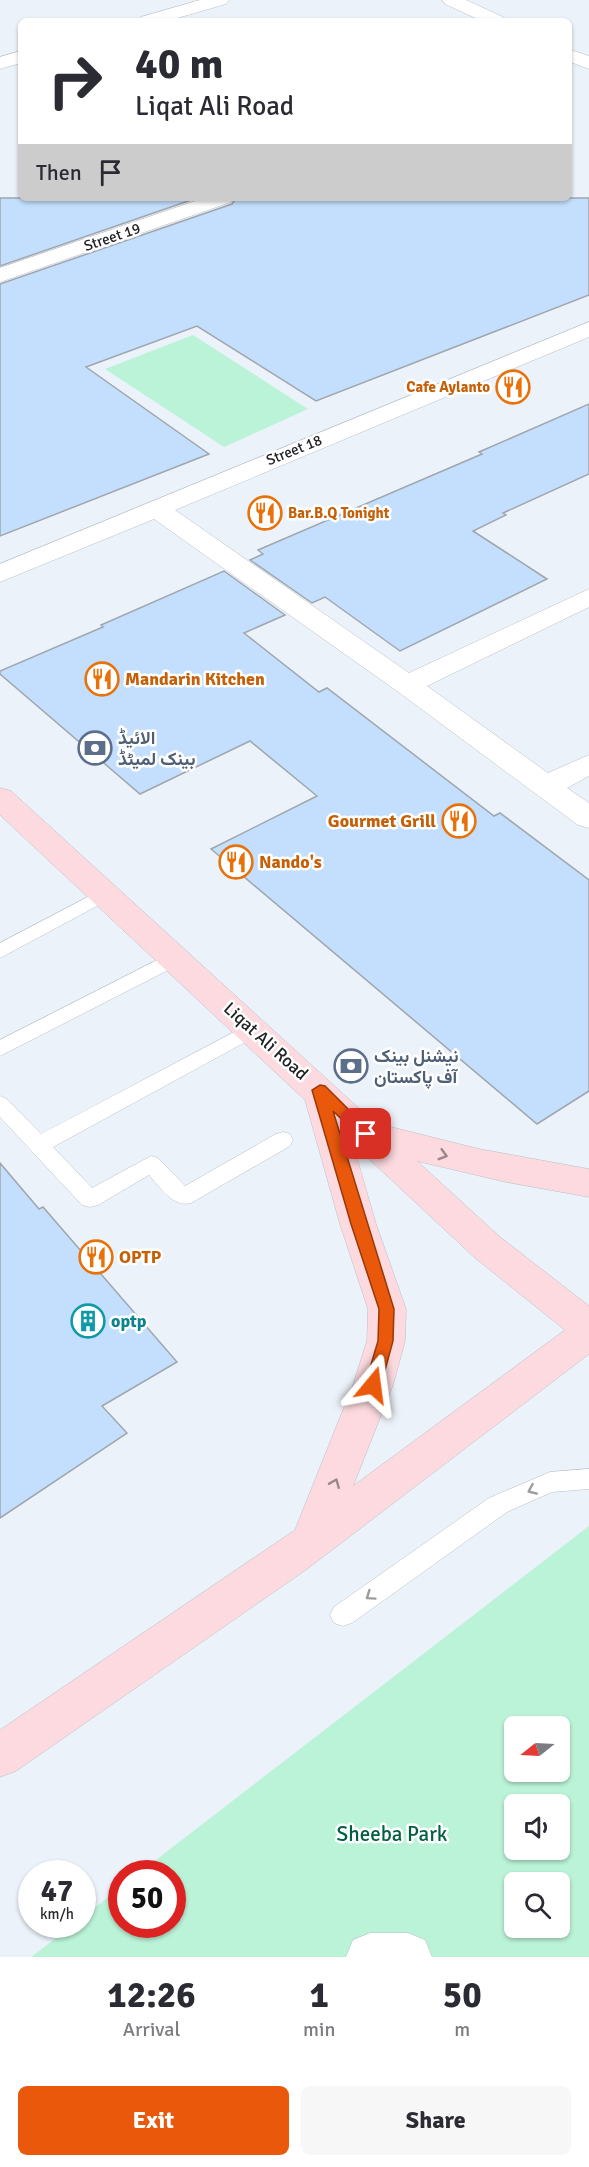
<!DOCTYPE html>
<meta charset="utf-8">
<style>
body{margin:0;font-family:Signika,Vazirmatn,sans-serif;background:#f7f7f7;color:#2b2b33;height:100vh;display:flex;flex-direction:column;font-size:22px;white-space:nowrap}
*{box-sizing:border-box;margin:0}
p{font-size:20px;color:#7c7c81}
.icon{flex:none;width:33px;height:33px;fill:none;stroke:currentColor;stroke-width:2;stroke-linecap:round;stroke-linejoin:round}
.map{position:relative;height:1957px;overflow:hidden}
.sheet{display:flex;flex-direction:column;background:#fff;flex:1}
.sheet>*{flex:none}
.banner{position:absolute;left:18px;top:18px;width:554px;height:183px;border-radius:9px;box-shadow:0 2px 4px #0004;background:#fff;color:#2b2b33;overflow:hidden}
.needle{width:39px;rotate:252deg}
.buttons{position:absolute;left:504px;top:1716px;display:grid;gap:12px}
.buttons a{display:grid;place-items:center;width:66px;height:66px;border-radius:9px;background:#fff;box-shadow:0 2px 4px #0004;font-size:30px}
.speed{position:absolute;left:18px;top:1860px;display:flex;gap:12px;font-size:30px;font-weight:700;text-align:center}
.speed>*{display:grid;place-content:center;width:78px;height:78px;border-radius:50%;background:#fff;box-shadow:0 2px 4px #0004;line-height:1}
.speed small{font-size:15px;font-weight:400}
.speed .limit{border:9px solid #d22;background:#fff;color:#111}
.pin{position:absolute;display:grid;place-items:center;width:51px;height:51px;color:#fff;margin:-26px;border-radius:12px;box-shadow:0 3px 9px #0006}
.me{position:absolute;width:66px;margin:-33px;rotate:16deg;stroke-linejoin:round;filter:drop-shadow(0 0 4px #0008)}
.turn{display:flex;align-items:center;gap:21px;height:126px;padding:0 18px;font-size:27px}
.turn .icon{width:78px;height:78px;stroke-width:2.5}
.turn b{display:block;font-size:42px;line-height:51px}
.then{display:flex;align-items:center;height:57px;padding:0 18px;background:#0003;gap:12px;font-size:22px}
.eta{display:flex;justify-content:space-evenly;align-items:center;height:102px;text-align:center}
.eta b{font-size:36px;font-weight:700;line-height:42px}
.button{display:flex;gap:12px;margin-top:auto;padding:12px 18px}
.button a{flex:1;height:69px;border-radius:9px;background:#ea580c;color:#fff;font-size:24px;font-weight:700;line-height:69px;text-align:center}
.button a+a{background:#f7f7f7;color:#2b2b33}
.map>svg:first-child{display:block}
.green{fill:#bbf3d8;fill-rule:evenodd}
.building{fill:#c3dffd;stroke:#a0a6ad;stroke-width:1.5}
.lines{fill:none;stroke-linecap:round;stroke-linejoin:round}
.lane-casing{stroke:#b9c0c6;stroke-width:1}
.street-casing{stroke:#b9c0c6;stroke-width:1}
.secondary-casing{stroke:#b9c0c6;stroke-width:1}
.lane{fill:#fff;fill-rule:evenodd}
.street{fill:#fff;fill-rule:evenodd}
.secondary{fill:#fcdadf;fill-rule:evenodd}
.oneway{stroke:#99878b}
.oneway2{stroke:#9b9c9d}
.route{fill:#ea580c;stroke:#983908;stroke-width:1.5}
.labels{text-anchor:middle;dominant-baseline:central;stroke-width:5;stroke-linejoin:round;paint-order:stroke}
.far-street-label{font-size:15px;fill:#202225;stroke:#fff}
.far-food-label{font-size:15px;font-weight:bold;fill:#c56008;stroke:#fff;text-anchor:end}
.food-label{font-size:18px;font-weight:bold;fill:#c56008;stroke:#fff;text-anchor:start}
.service-label{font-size:18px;font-weight:bold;fill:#4e5e75;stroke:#fff;text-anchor:start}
.street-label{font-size:18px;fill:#202225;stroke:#fff}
.culture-label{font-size:18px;font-weight:bold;fill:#0d838f;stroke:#fff;text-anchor:start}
.near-park-label{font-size:21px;fill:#035f42;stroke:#fff}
</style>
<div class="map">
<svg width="589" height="1957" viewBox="0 0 589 1957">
<rect width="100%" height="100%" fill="#ecf2f9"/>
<!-- green -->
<path class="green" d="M193,335L308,409L224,447L105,369Z
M589,1526V1957H31L73,1925L82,1924L83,1917L121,1887L122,1924H172V1874L139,1873ZM514,1726H560V1772H514ZM514,1804H560V1850H514ZM514,1882H560V1928H514Z"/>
<!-- building -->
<path class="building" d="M0,198H197L0,266Z
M236,198H589V295L316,401L197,326L86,367L209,454L0,536V284L232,204Z
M589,404V474L503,513L506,515L473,531L547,579L400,651L325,597L312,603L250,560L263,554L258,550L482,454L479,452Z
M224,571L285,615L244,633L319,692L327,688L494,816L500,813L589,880V1091L537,1124L211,849L317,796L250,741L140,794L0,674V671L103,627L101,625Z
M0,1163L39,1209L43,1207L177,1362L102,1406L127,1433L0,1518Z"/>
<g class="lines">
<defs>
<path id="lane" d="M105,888L112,890L114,894L112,898L0,958V943Z
M175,951L182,953L185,958L182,963L0,1056V1040Z
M253,1022L260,1024L263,1029L260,1034L53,1147L92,1188L151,1156L158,1158L185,1186L276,1134L283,1132L290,1134L293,1140L290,1146L191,1203C173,1208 160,1187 149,1175L98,1205L90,1207L82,1205L0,1117V1096L7,1099L41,1134Z
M589,1469V1489L552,1492L507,1512L352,1623L343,1626L334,1623L330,1615L334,1607L489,1498L550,1472Z"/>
<path id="street" d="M200,0H229L226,4L167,21H138L141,17Z
M442,0H466L503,17L506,21H482L445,4Z
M568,49L589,56V69L568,61Z
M21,51V63L0,69V57Z
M204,198H234L231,202L0,282V268Z
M589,322V337L175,510L409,673L589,589V607L427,686L548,773L589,755V776L567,788L589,803V828L578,825L397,691L154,519L0,582V564Z
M370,1933H408L425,1940L432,1957H346L353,1940Z"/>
<path id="secondary" d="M0,788L11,791L375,1123L479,1149L589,1169V1197L506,1182L417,1161L500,1237L589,1306V1354L307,1569L16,1771L0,1777V1730L295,1530L353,1385L367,1341L368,1309L340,1224L305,1100L0,815ZM353,1144L474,1257L565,1330L353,1486L393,1385L405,1341L406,1309L376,1224Z"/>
</defs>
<!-- lane casing -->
<use href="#lane" class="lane-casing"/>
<!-- street casing -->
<use href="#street" class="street-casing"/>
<!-- secondary casing -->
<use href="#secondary" class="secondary-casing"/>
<!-- lane -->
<use href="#lane" class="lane"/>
<!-- street -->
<use href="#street" class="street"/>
<!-- secondary -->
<use href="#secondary" class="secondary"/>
</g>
<!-- one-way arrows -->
<defs><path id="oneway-chevron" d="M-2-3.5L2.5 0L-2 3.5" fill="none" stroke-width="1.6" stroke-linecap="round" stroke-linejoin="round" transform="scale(1.5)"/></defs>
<g class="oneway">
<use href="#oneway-chevron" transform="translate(443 1155) rotate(16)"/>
<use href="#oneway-chevron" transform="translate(335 1483) rotate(-68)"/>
</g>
<g class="oneway2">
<use href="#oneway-chevron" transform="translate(532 1490) rotate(156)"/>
<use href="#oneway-chevron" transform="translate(370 1596) rotate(145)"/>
</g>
<!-- route -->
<path class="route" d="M320,1085L325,1086L373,1134L371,1138H361L333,1111L394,1309L393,1341L381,1385L379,1389H367L365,1385L378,1341L379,1309L351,1224L312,1090Z"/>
<!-- icons -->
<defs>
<symbol id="restaurant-ring" viewBox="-11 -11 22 22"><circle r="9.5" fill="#fff" stroke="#e8710a" stroke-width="1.5"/><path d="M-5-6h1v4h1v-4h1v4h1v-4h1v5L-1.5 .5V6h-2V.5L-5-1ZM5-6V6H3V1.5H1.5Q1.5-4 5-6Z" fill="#e8710a"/></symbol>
<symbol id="bank-ring" viewBox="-11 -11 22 22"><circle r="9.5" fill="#fff" stroke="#5c6f8a" stroke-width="1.5"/><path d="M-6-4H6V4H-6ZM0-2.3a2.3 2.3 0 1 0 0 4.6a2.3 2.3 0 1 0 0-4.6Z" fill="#5c6f8a"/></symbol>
<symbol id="building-ring" viewBox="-11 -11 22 22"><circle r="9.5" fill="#fff" stroke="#0f9aa8" stroke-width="1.5"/><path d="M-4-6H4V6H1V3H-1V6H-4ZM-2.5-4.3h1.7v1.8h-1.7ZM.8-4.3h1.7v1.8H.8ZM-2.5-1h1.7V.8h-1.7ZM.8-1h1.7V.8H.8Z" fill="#0f9aa8"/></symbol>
</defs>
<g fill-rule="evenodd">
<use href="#restaurant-ring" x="494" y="368" width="38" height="38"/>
<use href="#restaurant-ring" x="246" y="494" width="38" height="38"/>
<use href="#restaurant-ring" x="83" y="660" width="38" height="38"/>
<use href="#bank-ring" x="76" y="729" width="38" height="38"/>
<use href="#restaurant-ring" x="440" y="802" width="38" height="38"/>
<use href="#restaurant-ring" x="217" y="843" width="38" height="38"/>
<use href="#bank-ring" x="332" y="1047" width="38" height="38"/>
<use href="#restaurant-ring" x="77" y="1238" width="38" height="38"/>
<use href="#building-ring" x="69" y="1302" width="38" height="38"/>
</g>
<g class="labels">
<!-- far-street labels -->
<g class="far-street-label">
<text transform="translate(112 237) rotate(-19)">Street 19</text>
<text transform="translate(294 450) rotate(-22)">Street 18</text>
</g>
<!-- far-food labels -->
<g class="far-food-label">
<text x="490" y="387">Cafe Aylanto</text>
<text x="288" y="513" text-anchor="start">Bar.B.Q Tonight</text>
</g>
<!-- food labels -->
<g class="food-label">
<text x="125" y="679">Mandarin Kitchen</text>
<text x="436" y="821" text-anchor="end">Gourmet Grill</text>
<text x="259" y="862">Nando's</text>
<text x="119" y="1257">OPTP</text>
</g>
<!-- service labels -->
<g class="service-label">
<text x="118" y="738">الائیڈ<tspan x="118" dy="21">بینک لمیٹڈ</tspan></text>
<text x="374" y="1056">نیشنل بینک<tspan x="374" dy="21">آف پاکستان</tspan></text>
</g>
<!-- street labels -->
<g class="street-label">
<text transform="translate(266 1041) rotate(42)">Liqat Ali Road</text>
</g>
<!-- culture labels -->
<g class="culture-label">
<text x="111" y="1321">optp</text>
</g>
<!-- near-park labels -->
<g class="near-park-label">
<text x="392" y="1834">Sheeba Park</text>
</g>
</g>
</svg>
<div class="buttons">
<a><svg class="needle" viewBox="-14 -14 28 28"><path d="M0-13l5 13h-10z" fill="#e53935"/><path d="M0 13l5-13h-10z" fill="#7c7c81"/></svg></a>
<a><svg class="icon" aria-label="sound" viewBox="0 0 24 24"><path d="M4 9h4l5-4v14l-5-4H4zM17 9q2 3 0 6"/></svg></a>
<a><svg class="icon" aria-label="search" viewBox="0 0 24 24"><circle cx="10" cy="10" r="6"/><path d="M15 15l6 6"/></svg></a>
</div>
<div class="speed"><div>47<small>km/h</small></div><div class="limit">50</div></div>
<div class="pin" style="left:366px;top:1134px;background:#d93025"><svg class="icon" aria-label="arrive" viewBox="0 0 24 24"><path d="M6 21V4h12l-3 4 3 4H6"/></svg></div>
<svg class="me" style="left:373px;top:1385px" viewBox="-20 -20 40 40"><path d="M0-17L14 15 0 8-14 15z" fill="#ea580c" stroke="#fff" stroke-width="4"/></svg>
<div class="banner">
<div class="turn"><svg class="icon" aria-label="right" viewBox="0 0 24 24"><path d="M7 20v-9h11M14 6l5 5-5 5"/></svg><div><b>40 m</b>Liqat Ali Road</div></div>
<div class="then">Then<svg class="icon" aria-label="arrive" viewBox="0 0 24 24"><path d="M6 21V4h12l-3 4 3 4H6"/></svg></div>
</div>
</div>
<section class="sheet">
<div class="eta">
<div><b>12:26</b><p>Arrival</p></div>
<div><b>1</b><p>min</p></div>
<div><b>50</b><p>m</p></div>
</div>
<div class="button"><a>Exit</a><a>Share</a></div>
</section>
